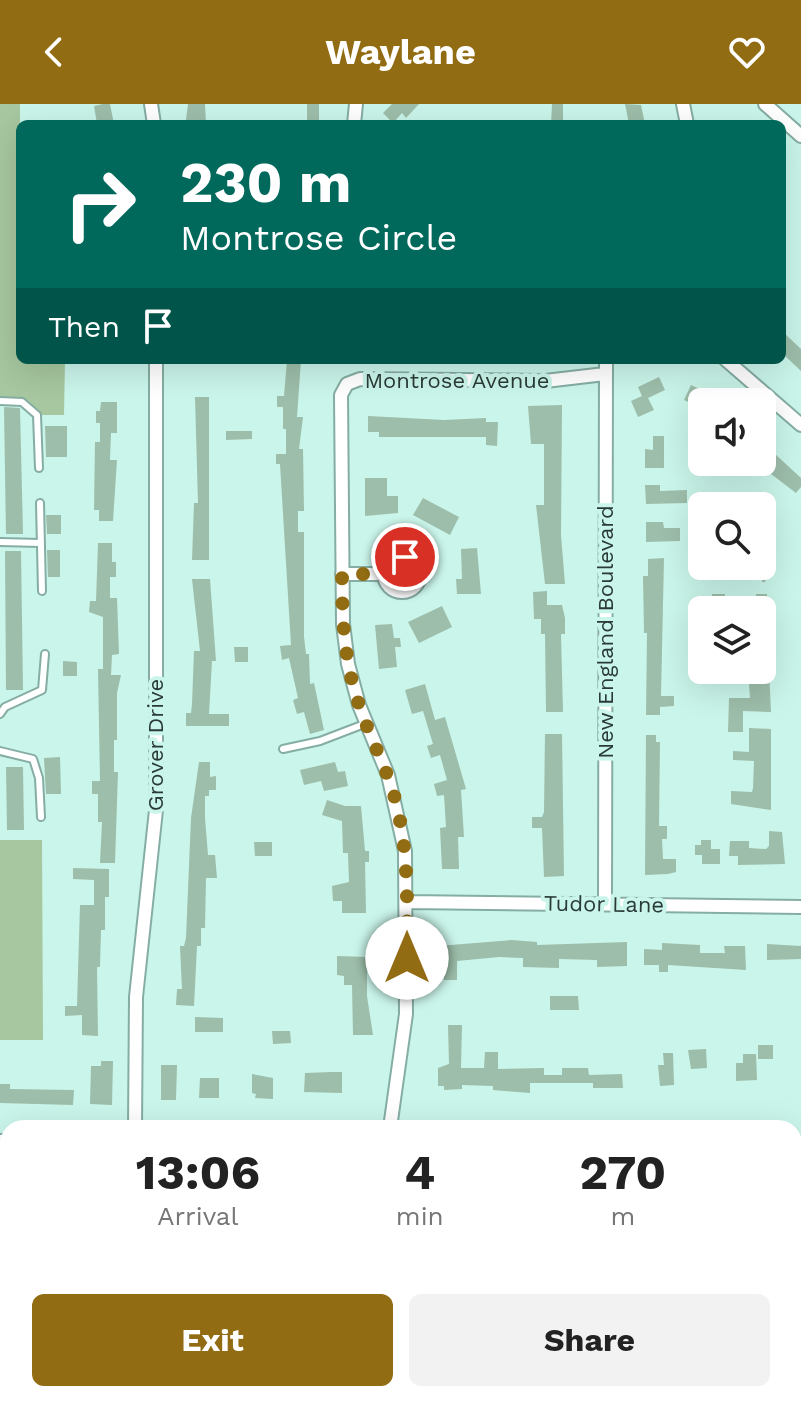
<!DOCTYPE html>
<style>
body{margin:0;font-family:"Work Sans",sans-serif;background:#f2f2f2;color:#222;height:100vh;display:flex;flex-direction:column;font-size:30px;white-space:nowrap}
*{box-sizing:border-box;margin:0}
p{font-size:26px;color:#767676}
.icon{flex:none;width:44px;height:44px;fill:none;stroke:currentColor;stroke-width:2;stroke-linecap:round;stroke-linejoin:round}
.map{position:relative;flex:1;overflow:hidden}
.panel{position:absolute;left:0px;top:1016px;width:802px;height:282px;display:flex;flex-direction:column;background:#fff;border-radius:24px 24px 0 0;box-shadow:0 8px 32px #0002}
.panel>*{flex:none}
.hud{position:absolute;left:16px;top:16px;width:770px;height:244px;border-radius:12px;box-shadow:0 8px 32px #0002;background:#00695c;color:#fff;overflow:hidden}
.tools{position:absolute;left:688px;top:284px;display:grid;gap:16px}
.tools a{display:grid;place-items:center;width:88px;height:88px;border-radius:12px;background:#fff;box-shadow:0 8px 32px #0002;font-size:40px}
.pin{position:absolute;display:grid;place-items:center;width:68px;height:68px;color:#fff;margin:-34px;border:4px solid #fff;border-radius:50%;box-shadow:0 2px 8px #0007}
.me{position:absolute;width:88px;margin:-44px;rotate:0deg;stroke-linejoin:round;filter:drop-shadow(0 0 6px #0008)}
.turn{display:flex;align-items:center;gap:28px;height:168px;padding:0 32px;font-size:36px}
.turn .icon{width:104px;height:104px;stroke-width:2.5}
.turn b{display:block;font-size:56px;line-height:68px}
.then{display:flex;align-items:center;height:76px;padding:0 32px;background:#0003;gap:16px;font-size:30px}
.eta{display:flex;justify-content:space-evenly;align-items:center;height:136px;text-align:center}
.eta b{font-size:48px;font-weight:700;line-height:56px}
.primary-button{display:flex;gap:16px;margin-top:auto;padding:16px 32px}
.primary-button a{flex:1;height:92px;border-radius:12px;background:#916c12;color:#fff;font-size:32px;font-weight:700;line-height:92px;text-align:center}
.primary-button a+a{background:#f2f2f2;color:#222}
header{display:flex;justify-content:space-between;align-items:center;height:104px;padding:0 32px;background:#916c12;color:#fff;font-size:36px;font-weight:700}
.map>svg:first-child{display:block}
.green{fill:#a6c79f}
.building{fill:#9dbeaa}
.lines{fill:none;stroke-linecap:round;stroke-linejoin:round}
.lane-casing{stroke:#85ada3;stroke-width:10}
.street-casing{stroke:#85ada3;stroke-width:16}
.secondary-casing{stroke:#85ada3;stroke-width:20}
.lane{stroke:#fff;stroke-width:6}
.street{stroke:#fff;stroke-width:12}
.secondary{stroke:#fff;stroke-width:16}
.route{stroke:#916c12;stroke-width:14;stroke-dasharray:0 25.2}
.labels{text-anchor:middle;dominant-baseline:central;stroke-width:8;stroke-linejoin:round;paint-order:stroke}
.street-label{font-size:22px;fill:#2a3b37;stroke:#caf5ea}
</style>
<header><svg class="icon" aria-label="back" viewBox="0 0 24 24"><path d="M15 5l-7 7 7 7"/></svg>Waylane<svg class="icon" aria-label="heart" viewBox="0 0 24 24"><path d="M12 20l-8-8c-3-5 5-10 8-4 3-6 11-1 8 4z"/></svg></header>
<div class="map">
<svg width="801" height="1297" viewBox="0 0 801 1297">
<rect width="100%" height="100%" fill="#caf5ea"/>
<!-- green -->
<path class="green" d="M0,0H20V256H65L64,311H37L31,303L0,297Z
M0,736H42L43,936H0Z
M794,1189H801V1267H794Z"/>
<!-- building -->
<path class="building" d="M103,0H110L114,20H97L94,2Z
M188,0H205L206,20L186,16Z
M307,0H319V17H307Z
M392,0H419L406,14L402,9L393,19L383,9Z
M552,0H563V20H551Z
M625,0L641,1L645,20H629Z
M782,227L801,245V267L782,249Z
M287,256H301L297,313H303L299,345H303L304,407H298V428H304V533L306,550H309L310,580L314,579L324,626L310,630L304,608L297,610L293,596L298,594L289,554L282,556L280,542L291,541L280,360H276V350H286V325H283V303H277V292H284Z
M659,273L665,286L648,294L654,306L638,313L631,297L642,292L638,283Z
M691,281L706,288L699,303L684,296Z
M195,293H209V456H192L194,399H198Z
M101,298H117V329H111L110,356H117L113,417H99V406H94L95,338H100V319H96V307H100Z
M562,301L561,431L565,480H545L536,401H544V340H531L528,302Z
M4,303L20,304L23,430H6Z
M368,312L444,316L486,314V318H498L497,342L486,341V333H379V328H368Z
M45,322H67V353H46Z
M226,327H252V335L226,336Z
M653,332H664V364H645V345L653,346Z
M762,338L801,374V383L796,389L762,363Z
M365,374H387V392H398V409L365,412Z
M645,381H660V387L687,386V399L646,400Z
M423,394L459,413L450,431L413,411Z
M46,411H61V430H47Z
M646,418H663L664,424H680V437L646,438Z
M762,431L773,434L769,448L773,449L770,459L773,460L765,478H762Z
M98,439H112V458H116V473H110V494H117L119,550L112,551L111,571H121L117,589V636H114V668H118L115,759H100L102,718H98V690H92V677H100L98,565H103V513L89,508L90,497H96Z
M477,444L481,490H457L456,475H462L461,445Z
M47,446H60V473H48Z
M5,447H21L23,586H6Z
M664,454L661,592H674V602L660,603V611H646L647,529H644L643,472H648V455Z
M192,475H210L216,557H212L209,610H229V622H186V609H191L192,600L194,547H200Z
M547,487V501H562L565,514V530H561L563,608H546L545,530H541V515H534L533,488Z
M712,490H725V506L711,505Z
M756,490H767V497L771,498V514H762V506H755Z
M442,502L452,523L419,539L408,518Z
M392,520L394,534H400L401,543H395L397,563L379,565L375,521Z
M234,543H248V558H235Z
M63,557L77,558V572H63Z
M748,566H769L771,608L743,607V628H728L729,594H750Z
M425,580L435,616L445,613L466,685L461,686L464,733H458L459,765H442L440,724L446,723L444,691L437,692L434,680L447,676L440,651L431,654L427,642L433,640L423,607L412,610L405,586Z
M749,624L771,625V706L731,700V687L752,688L753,684L754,657L733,656V647L749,648Z
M545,630H562L564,772L544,773L542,724H532V713H542L544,708Z
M646,631H656V638H660L659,722H667V735H662L663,755H676V768L668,770L645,771Z
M60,653L61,690H46L44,654Z
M199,658H210V673L216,672V686H209V692H205V714L208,751H215L217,774H206L205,824H201V842H197L194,902L176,901L177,885H182L180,842H184L186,834L191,714Z
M335,658L338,668L345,667L348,682L324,687L321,677L304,681L300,666Z
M6,663H23L24,726H7Z
M327,696L345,702H361L365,747H369V758H365L366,809H342V797H333L332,782L349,778L348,749H343L342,717L322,711Z
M769,727L782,728L785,760L738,761V752H729L730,737H749V744L766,745L769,742Z
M701,736H711V745H720V760H702V751H695V741H701Z
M254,738H272V752H255Z
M73,764L109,765V793H105V826H101L100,863H97L98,932L82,931V911L65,912V902H77L80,801H94V776L73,775Z
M512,836L537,838V841L627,838V862L597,863V856L559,855V864L523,863V854L499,853L457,857V876H444V861H438V842Z
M662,839L700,841V849H725L724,842H745L746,866L668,861V868H659V861H644V845L662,846Z
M767,840L801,842V855L767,856Z
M337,852L367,853V892L373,931H353L352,881H344V872L337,871Z
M550,892H578L579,906H550Z
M195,913L223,914V928H195Z
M448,921H462L461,964H484L485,948H498V965L544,964V971H562V964H588L589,971L622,970L623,984H593V979H530V989L493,986V982L462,981V985L444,986V982H438V964L449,960Z
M272,927H290L291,939L273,940Z
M758,941H773V955H758Z
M706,945L707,964L691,965L688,946Z
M663,949H673L674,981L660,982L658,961H664Z
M743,950H756L757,976L736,977V959H743Z
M101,957H113L112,1001L90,1000L91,962H101Z
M161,961H177L176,996H161Z
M332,968H342V989L304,988L305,969Z
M252,970L273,974V995L255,994L256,990L252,989Z
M200,974H219V994H199Z
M0,980H10V985L74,986L73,1001L0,999Z"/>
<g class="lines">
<defs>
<path id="lane" d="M0,297L22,298L37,311L39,364
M40,399L42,487
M0,438L41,439
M0,610L5,603L42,586L45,550
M283,645L320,637L367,619
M0,647L33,655L39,674L41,713"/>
<path id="street" d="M151,0L154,20
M683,0L687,20
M765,0L801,32
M354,20L356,0
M726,256L801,321
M384 470a18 18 0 1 1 36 0a18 18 0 1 1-36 0Z
M342,470H383
M407,798L801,803
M605,800L606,256
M135,1024L136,893L156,706V256
M390,1024L406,910L405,747L388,671L359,601L348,560L343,520L341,291L347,280L360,275L545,277L605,270
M390,1290V1297"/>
<path id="secondary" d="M0,1039H8
M794,1048H801"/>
</defs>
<!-- lane casing -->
<use href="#lane" class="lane-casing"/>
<!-- street casing -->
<use href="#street" class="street-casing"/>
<!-- secondary casing -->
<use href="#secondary" class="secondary-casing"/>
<!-- lane -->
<use href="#lane" class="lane"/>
<!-- street -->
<use href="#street" class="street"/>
<!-- secondary -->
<use href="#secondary" class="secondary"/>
</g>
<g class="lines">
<!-- route -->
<path class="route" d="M405,453L391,456L383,470H342C342,514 344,556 358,598C370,635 390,669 398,707C409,756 407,805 407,854"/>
</g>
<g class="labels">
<!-- street labels -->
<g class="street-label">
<text x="457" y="276">Montrose Avenue</text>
<text transform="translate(605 528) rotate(-90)">New England Boulevard</text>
<text transform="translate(155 641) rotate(-90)">Grover Drive</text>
<text transform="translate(604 800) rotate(1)">Tudor Lane</text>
</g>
</g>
</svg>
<div class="tools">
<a><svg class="icon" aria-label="sound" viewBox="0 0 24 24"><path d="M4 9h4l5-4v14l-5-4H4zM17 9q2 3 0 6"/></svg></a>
<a><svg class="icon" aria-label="search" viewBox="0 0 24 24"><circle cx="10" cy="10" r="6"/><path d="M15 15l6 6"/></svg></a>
<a><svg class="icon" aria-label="layers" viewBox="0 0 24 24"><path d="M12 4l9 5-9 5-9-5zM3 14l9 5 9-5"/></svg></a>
</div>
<div class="pin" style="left:405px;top:453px;background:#d93025"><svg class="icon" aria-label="arrive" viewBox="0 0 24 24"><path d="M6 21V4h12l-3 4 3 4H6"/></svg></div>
<svg class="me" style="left:407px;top:854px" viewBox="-20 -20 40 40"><circle r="19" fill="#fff"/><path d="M0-13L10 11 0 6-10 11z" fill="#916c12"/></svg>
<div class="hud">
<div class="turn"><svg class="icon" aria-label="right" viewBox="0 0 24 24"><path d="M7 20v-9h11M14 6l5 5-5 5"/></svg><div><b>230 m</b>Montrose Circle</div></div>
<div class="then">Then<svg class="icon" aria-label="arrive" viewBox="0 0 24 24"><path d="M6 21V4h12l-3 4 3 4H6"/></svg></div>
</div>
<section class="panel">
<div class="eta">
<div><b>13:06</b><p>Arrival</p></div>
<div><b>4</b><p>min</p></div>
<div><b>270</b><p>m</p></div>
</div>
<div class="primary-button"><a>Exit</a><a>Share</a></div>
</section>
</div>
